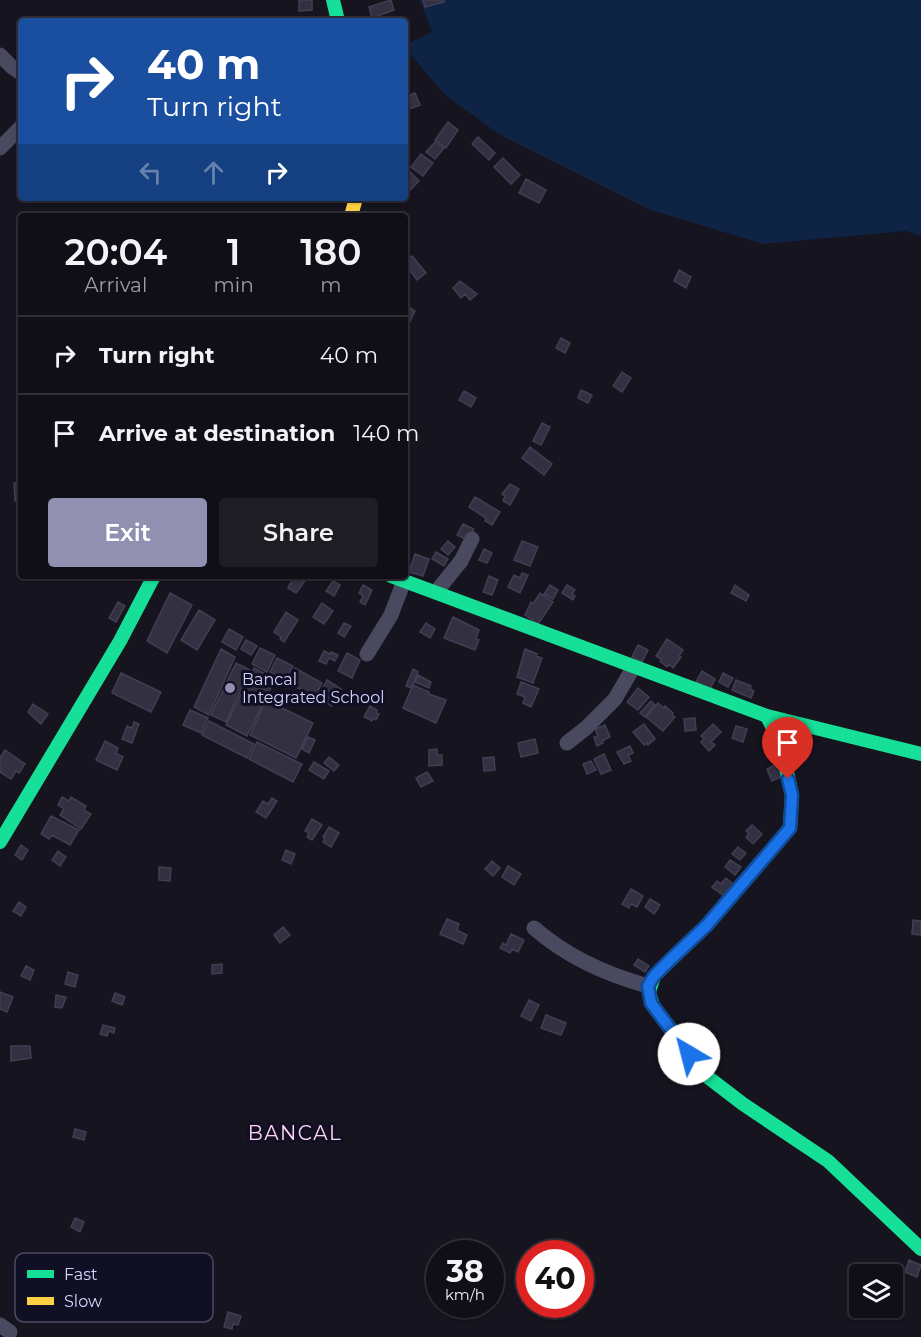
<!DOCTYPE html>
<style>
body{margin:0;font-family:Montserrat,sans-serif;background:#1e1d24;color:#f1f3f6;height:100vh;display:flex;flex-direction:column;font-size:22px;white-space:nowrap}
*{box-sizing:border-box;margin:0}
p{font-size:20px;color:#9c9ca1}
.icon{flex:none;width:33px;height:33px;fill:none;stroke:currentColor;stroke-width:2;stroke-linecap:round;stroke-linejoin:round}
.map{position:relative;flex:1;overflow:hidden}
.side{position:absolute;left:18px;top:213px;width:390px;height:366px;display:flex;flex-direction:column;background:#100f17;border-radius:6px;box-shadow:0 2px 4px #0004,0 0 0 2px #302f36}
.side>*{flex:none}
.banner{position:absolute;left:18px;top:18px;width:390px;height:183px;border-radius:6px;box-shadow:0 2px 4px #0004,0 0 0 2px #302f36;background:#1a4fa0;color:#fff;overflow:hidden}
.controls{position:absolute;left:849px;top:1264px;display:grid;gap:12px}
.controls a{display:grid;place-items:center;width:54px;height:54px;border-radius:6px;background:#100f17;box-shadow:0 2px 4px #0004,0 0 0 2px #302f36;font-size:30px}
.speed{position:absolute;left:426px;top:1240px;display:flex;gap:12px;font-size:30px;font-weight:700;text-align:center}
.speed>*{display:grid;place-content:center;width:78px;height:78px;border-radius:50%;background:#100f17;box-shadow:0 2px 4px #0004,0 0 0 2px #302f36;line-height:1}
.speed small{font-size:15px;font-weight:400}
.speed .limit{border:9px solid #d22;background:#fff;color:#111}
.pin{position:absolute;display:grid;place-items:center;width:51px;height:51px;color:#fff;margin:-62px -26px;border-radius:50% 50% 50% 0;rotate:-45deg;box-shadow:0 0 6px #0007}
.pin .icon{rotate:45deg}
.me{position:absolute;width:66px;margin:-33px;rotate:323deg;stroke-linejoin:round;filter:drop-shadow(0 0 4px #0008)}
.turn{display:flex;align-items:center;gap:21px;height:126px;padding:0 30px;font-size:27px}
.turn .icon{width:78px;height:78px;stroke-width:2.5}
.turn b{display:block;font-size:42px;line-height:51px}
.lanes{display:flex;align-items:center;height:57px;padding:0 30px;background:#0003;justify-content:center;gap:30px;direction:ltr}
.lanes .off{opacity:.35}
.eta{display:flex;justify-content:space-evenly;align-items:center;height:102px;text-align:center}
.eta b{font-size:36px;font-weight:600;line-height:42px}
.cta{display:flex;gap:12px;margin-top:auto;padding:12px 30px}
.cta a{flex:1;height:69px;border-radius:6px;background:#9290b0;color:#fff;font-size:24px;font-weight:600;line-height:69px;text-align:center}
.cta a+a{background:#1e1d24;color:#f1f3f6}
ul{padding:0;list-style:none}
li{display:flex;align-items:center;gap:18px;height:78px;padding:0 30px;border-top:2px solid #302f36}
li div{flex:1}
li b{display:block;font-size:22px}
li em{font-style:normal}
.map>svg:first-child{display:block}
.water{fill:#0f2444}
.building{fill:#333141;stroke:#413e53;stroke-width:1.5}
.lines{fill:none;stroke-linecap:round;stroke-linejoin:round}
.street{stroke:#494960;stroke-width:15}
.fast{stroke:#16e098;stroke-width:14}
.slow{stroke:#ffcf43;stroke-width:14}
.route-casing{stroke:#114b97;stroke-width:15}
.route{stroke:#1a73e8;stroke-width:10}
.poi-dot{fill:#9290b0;stroke:#110f24;stroke-width:2}
.labels{text-anchor:middle;dominant-baseline:central;stroke-width:6;stroke-linejoin:round;paint-order:stroke}
.poi-label{font-size:16px;fill:#d6d2fe;stroke:#110f24;text-anchor:start}
.quarter-label{font-size:20px;letter-spacing:1.5px;fill:#fed4f0;stroke:#110f24}
.key{fill:#110f24;stroke:#4c4a65;stroke-width:1.5}
.key-label{font-size:16px;fill:#d6d2fe}
</style>
<div class="map">
<svg width="921" height="1337" viewBox="0 0 921 1337">
<rect width="100%" height="100%" fill="#15141f"/>
<!-- water -->
<path class="water" d="M420,0H921V236L906,231L763,244L648,209L500,135L444,94L405,48V45L432,32Z"/>
<!-- building -->
<path class="building" d="M299,0H312V10L299,11Z
M391,0L394,10L372,18L369,7Z
M423,0H444V2L425,7Z
M415,93L420,105L409,109L405,97Z
M448,122L458,130L446,148L435,140Z
M478,137L495,153L489,160L472,144Z
M436,141L444,148L435,159L426,152Z
M421,154L433,163L423,176L411,167Z
M503,158L520,175L511,184L494,167Z
M407,169L419,181L406,194L405,170Z
M526,179L546,190L539,203L519,193Z
M412,256L426,273L417,280L405,264V261Z
M679,270L691,277L686,288L674,281Z
M460,281L477,294L470,300L465,294L461,298L453,288Z
M405,305L415,311L409,323L405,321Z
M561,338L570,343L565,353L556,348Z
M622,372L631,378L622,392L613,386Z
M581,390L592,395L588,403L578,398Z
M464,391L476,398L471,407L459,400Z
M542,423L550,427L541,445L533,441Z
M530,447L552,464L544,475L522,458Z
M14,483H21V501H15Z
M510,484L519,489L510,505L503,501L505,496L502,494Z
M475,497L500,512L492,525L485,521L486,518L469,507Z
M463,524L474,529L470,538L465,539L457,535Z
M448,541L455,547L448,555L441,549Z
M522,541L538,547L530,566L514,560Z
M484,549L492,553L487,563L479,560Z
M436,552L448,559L444,566L432,559Z
M415,554L429,559L423,576L409,572Z
M522,573L528,575L520,593L508,587L514,575L520,578Z
M294,576H304L307,578L296,593L288,588Z
M489,576L498,580L492,595L483,592Z
M333,581L340,585L334,596L326,591Z
M363,585L372,590L365,605L360,602L363,596L359,593Z
M550,585L558,590L553,599L544,594Z
M567,585L575,590L572,594L575,596L573,600L562,593Z
M735,585L749,595L746,601L731,593Z
M170,593L192,605L167,653L147,641Z
M540,593L553,602L538,624L525,615L531,602L533,604Z
M118,602L125,606L116,622L109,618Z
M322,603L333,611L324,624L313,617Z
M199,610L215,620L197,650L181,640Z
M286,612L298,620L284,642L280,639L281,637L274,632Z
M453,617L479,630L476,639L479,640L475,650L444,638Z
M344,623L351,626L344,637L338,633Z
M426,623L435,629L430,638L420,632Z
M229,629L243,637L236,650L222,642Z
M667,639L683,650L679,656L681,657L673,668L669,664L667,667L660,661L661,659L656,656Z
M246,640L257,646L251,655L241,649Z
M638,645L648,650L642,662L632,657Z
M260,648L275,655L267,672L252,664Z
M221,649L235,657L209,715L194,707Z
M525,649L537,654L536,656L542,658L533,683L517,677Z
M324,651L330,654L331,652L338,655L335,661L329,658L326,664L319,661Z
M347,653L360,660L352,678L338,671Z
M277,658L293,666L285,680L270,672Z
M236,663L250,670L226,722L211,715Z
M254,668L275,679L247,736L226,725Z
M295,668L322,683L315,697L288,683Z
M413,669L418,672L411,688L406,686Z
M702,671L715,679L710,689L696,682Z
M121,673L161,692L151,712L112,693Z
M723,673L733,678L728,687L719,682Z
M418,675L431,682L429,688L415,682Z
M327,680L341,689L332,706L317,698Z
M736,680L751,686L750,689L754,691L751,698L732,690Z
M521,682L539,689L531,707L523,703L525,697L517,694Z
M413,685L429,692V694L446,700L436,723L403,708Z
M638,688L649,697L638,710L627,702Z
M266,700L313,723L296,758L250,735Z
M651,701L655,705L645,717L640,713Z
M658,703L664,708L665,706L673,713L672,715L675,717L663,731L646,717Z
M33,704L48,714L41,724L28,712Z
M370,706L377,710L376,713L379,714L376,720L373,718L372,721L364,717Z
M190,710L208,718L201,733L183,725Z
M695,718L696,730L685,731L684,719Z
M209,721L254,744L247,758L202,735Z
M134,722L139,724L132,743L122,739L127,726L132,728Z
M644,724L655,739L648,745L647,743L644,745L633,732Z
M713,724L721,732L711,742L715,745L709,751L701,742L704,739L701,736Z
M605,725L610,737L602,741L603,743L597,746L594,737L598,736L595,729Z
M736,726L747,729L743,742L732,738Z
M308,737L315,740L309,753L302,749Z
M535,739L538,753L521,757L518,743Z
M105,741L118,748L116,753L123,757L117,770L96,760Z
M257,742L302,764L293,782L249,759Z
M630,746L633,753L628,755L631,761L624,764L617,752Z
M437,749V755H442V765L429,766V750Z
M5,750L25,764L19,773L16,771L11,779L0,772V758Z
M604,754L611,770L601,774L594,759Z
M329,757L339,765L334,771L324,763Z
M494,757L495,770L484,771L483,758Z
M591,761L596,770L587,774L583,764Z
M314,762L329,771L324,779L309,770Z
M777,764L783,776L772,781L767,769Z
M427,772L433,781L421,787L416,778Z
M62,797L69,801L71,797L86,806L84,810L91,814L81,829L60,815L64,809L58,805Z
M272,798L277,801L266,818L256,812L263,801L268,804Z
M51,816L79,830L70,845L52,835L49,839L41,834Z
M312,819L322,825L312,840L307,837L309,833L305,831Z
M752,825L762,834L753,844L746,837L749,834L746,831Z
M329,827L339,833L331,847L323,842L325,838L323,837Z
M21,845L28,850L22,860L15,855Z
M738,847L746,853L740,860L732,854Z
M286,850L295,854L291,864L282,860Z
M58,851L66,857L60,866L52,860Z
M730,860L741,867L735,875L725,867Z
M492,861L500,868L493,876L485,869Z
M508,866L521,874L514,885L502,877Z
M159,867L171,868L170,881L159,880Z
M726,878L733,884L724,896L712,887L717,881L721,884Z
M631,889L643,896L637,907L631,904L629,908L622,904Z
M650,899L660,905L654,914L645,907Z
M19,902L26,907L21,916L13,911Z
M447,919L459,924L457,930L467,935L463,944L440,934Z
M913,920L921,921V935L912,934Z
M283,927L290,935L280,943L274,935Z
M511,934L524,940L518,952L512,949L510,953L500,948L503,943L506,945Z
M638,959L649,966L645,972L634,965Z
M222,964V973L212,974V965Z
M26,966L34,970L30,980L21,976Z
M68,972L78,975L75,987L65,984Z
M0,992L13,997L7,1012L0,1009Z
M115,993L125,997L122,1005L112,1001Z
M56,995L66,997L62,1008L55,1007Z
M529,1000L539,1005L531,1021L521,1016Z
M546,1015L566,1023L561,1035L541,1028Z
M103,1025L115,1028L114,1033L109,1031L107,1036L100,1034Z
M11,1046H30L31,1058L11,1061Z
M75,1129L86,1132L84,1140L73,1137Z
M75,1218L84,1222L80,1232L71,1227Z
M909,1260L921,1265L917,1277L905,1272Z
M228,1312L241,1316L238,1325L233,1324L232,1329L224,1327Z"/>
<g class="lines">
<!-- street -->
<path class="street" d="M0,55L12,67L21,73
M0,148L21,127
M436,592L461,561L472,539
M367,654L391,615L404,581
M567,743L586,728L615,699L633,668
M534,928C566,956 608,975 648,986
M0,1325L10,1332"/>
<!-- fast -->
<path class="fast" d="M333,0L338,21
M391,576L767,716L921,754
M767,716L781,745L792,795L790,828L707,925L654,976L649,992L653,1006L709,1078L743,1104L828,1161L921,1249
M0,842L120,641L154,576"/>
<!-- slow -->
<path class="slow" d="M351,216L356,198"/>
</g>
<g class="lines">
<defs>
<path id="route" d="M689,1054L651,1003L648,986L654,976L670,960L707,925L790,828L792,795L788,779"/>
</defs>
<!-- route casing -->
<use href="#route" class="route-casing"/>
<!-- route -->
<use href="#route" class="route"/>
</g>
<!-- markers -->
<circle class="poi-dot" cx="230" cy="688" r="6"/>
<g class="labels">
<!-- poi labels -->
<g class="poi-label">
<text x="242" y="679">Bancal<tspan x="242" dy="18">Integrated School</tspan></text>
</g>
<!-- quarter labels -->
<g class="quarter-label">
<text x="295" y="1133">BANCAL</text>
</g>
</g>
<!-- legend -->
<rect x="15" y="1253" width="198" height="69" rx="9" class="key"/>
<rect x="27" y="1270" width="27" height="8" fill="#16e098"/>
<rect x="27" y="1297" width="27" height="8" fill="#ffcf43"/>
<g class="key-label">
<text x="64" y="1280">Fast</text>
<text x="64" y="1307">Slow</text>
</g>
</svg>
<div class="controls">
<a><svg class="icon" aria-label="layers" viewBox="0 0 24 24"><path d="M12 4l9 5-9 5-9-5zM3 14l9 5 9-5"/></svg></a>
</div>
<div class="speed"><div>38<small>km/h</small></div><div class="limit">40</div></div>
<div class="pin" style="left:788px;top:779px;background:#d93025"><svg class="icon" aria-label="arrive" viewBox="0 0 24 24"><path d="M6 21V4h12l-3 4 3 4H6"/></svg></div>
<svg class="me" style="left:689px;top:1054px" viewBox="-20 -20 40 40"><circle r="19" fill="#fff"/><path d="M0-13L10 11 0 6-10 11z" fill="#1a73e8"/></svg>
<div class="banner">
<div class="turn"><svg class="icon" aria-label="right" viewBox="0 0 24 24"><path d="M7 20v-9h11M14 6l5 5-5 5"/></svg><div><b>40 m</b>Turn right</div></div>
<div class="lanes"><svg class="icon off" aria-label="left" viewBox="0 0 24 24"><path d="M17 20v-9H6M10 6l-5 5 5 5"/></svg><svg class="icon off" aria-label="ahead" viewBox="0 0 24 24"><path d="M12 20V5M6 11l6-6 6 6"/></svg><svg class="icon" aria-label="right" viewBox="0 0 24 24"><path d="M7 20v-9h11M14 6l5 5-5 5"/></svg></div>
</div>
<section class="side">
<div class="eta">
<div><b>20:04</b><p>Arrival</p></div>
<div><b>1</b><p>min</p></div>
<div><b>180</b><p>m</p></div>
</div>
<ul>
<li><svg class="icon" aria-label="right" viewBox="0 0 24 24"><path d="M7 20v-9h11M14 6l5 5-5 5"/></svg><div><b>Turn right</b></div><em>40 m</em></li>
<li><svg class="icon" aria-label="arrive" viewBox="0 0 24 24"><path d="M6 21V4h12l-3 4 3 4H6"/></svg><div><b>Arrive at destination</b></div><em>140 m</em></li>
</ul>
<div class="cta"><a>Exit</a><a>Share</a></div>
</section>
</div>
